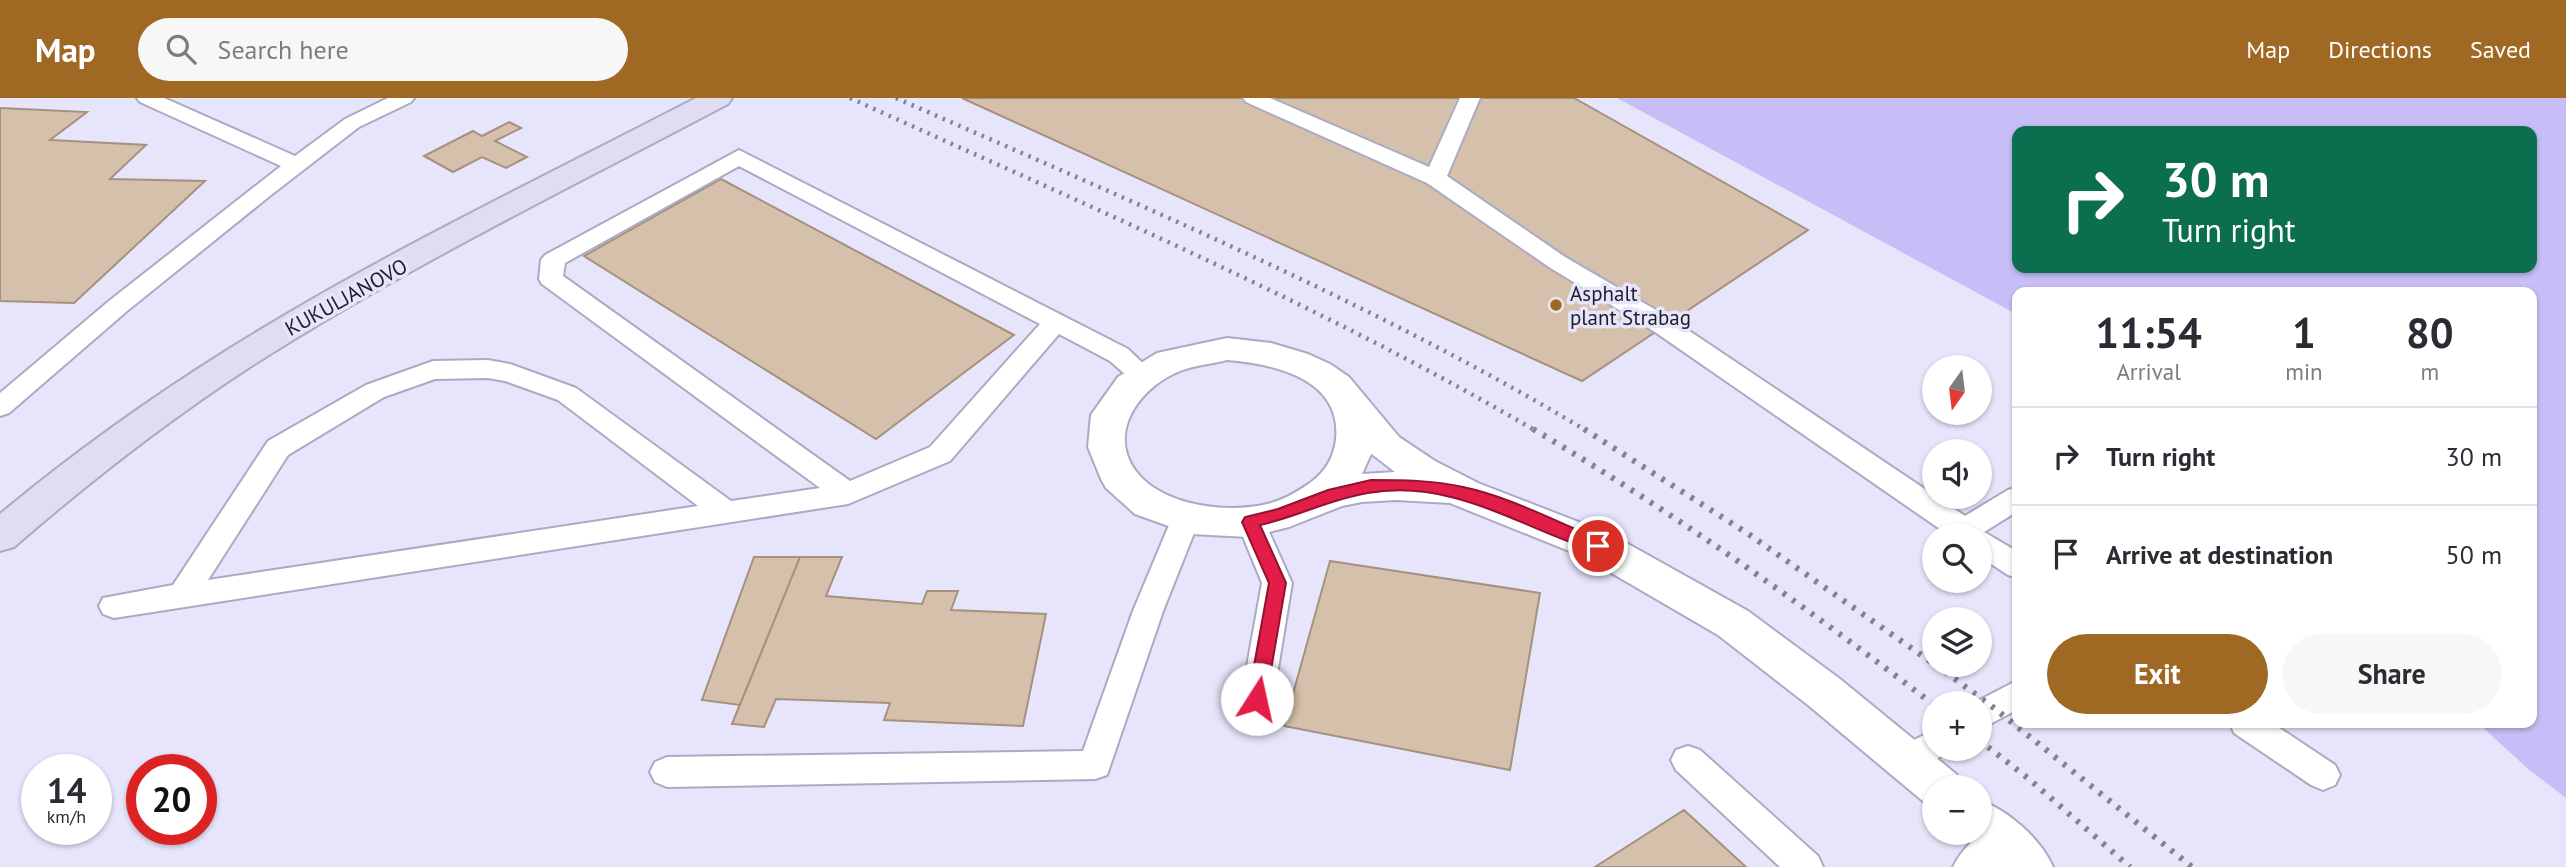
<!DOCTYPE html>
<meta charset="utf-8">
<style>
body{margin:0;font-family:"PT Sans",sans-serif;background:#f7f7f7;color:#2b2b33;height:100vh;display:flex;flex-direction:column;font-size:26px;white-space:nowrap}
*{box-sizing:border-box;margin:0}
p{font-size:23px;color:#7c7c81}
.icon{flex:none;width:38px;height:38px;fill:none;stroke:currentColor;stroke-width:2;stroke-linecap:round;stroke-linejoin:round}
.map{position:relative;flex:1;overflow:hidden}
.side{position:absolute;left:2012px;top:189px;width:525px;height:441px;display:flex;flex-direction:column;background:#fff;border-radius:14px;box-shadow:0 2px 5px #0004}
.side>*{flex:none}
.hud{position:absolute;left:2012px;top:28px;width:525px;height:147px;border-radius:14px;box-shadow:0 2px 5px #0004;background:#0b6e4f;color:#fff;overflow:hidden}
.needle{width:46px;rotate:194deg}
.fabs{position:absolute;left:1922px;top:257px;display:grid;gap:14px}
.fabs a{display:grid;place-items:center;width:70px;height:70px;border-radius:50%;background:#fff;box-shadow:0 2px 5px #0004;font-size:35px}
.speed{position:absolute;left:21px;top:656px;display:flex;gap:14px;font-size:35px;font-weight:700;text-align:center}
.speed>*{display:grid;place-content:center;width:91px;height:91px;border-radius:50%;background:#fff;box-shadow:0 2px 5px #0004;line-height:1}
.speed small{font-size:18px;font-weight:400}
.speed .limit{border:10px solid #d22;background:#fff;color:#111}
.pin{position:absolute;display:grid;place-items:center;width:60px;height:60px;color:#fff;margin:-30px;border:4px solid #fff;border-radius:50%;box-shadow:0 2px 7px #0007}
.me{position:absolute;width:77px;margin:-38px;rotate:10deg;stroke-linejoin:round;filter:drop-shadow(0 0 5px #0008)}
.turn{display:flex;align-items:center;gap:24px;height:147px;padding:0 35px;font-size:32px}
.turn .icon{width:91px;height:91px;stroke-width:2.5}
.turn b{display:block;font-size:49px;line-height:60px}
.eta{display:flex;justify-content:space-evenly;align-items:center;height:119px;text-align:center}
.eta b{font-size:42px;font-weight:800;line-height:49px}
.button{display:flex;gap:14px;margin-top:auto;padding:14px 35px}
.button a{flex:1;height:80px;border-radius:42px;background:#9f6823;color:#fff;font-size:28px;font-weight:800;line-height:80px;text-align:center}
.button a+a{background:#f7f7f7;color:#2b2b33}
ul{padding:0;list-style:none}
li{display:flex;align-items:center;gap:21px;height:98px;padding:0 35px;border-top:2px solid #e1e1e2}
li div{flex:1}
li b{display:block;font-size:26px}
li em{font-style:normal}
header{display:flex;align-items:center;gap:42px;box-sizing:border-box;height:98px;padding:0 35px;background:#9f6823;color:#fff}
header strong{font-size:33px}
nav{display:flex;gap:38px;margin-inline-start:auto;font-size:24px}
.search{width:490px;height:63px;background:#f7f7f7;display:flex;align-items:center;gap:18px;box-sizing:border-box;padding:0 24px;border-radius:38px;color:#7c7c81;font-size:26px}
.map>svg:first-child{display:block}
.green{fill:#c7bef7;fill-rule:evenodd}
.building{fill:#d5c1ab;stroke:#a5917d;stroke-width:2}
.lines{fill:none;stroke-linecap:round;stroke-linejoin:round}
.lane-casing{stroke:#aca9c3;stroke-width:4}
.street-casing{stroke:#aca9c3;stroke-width:4}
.secondary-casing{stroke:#aca9c3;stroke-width:4}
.lane{fill:#fff;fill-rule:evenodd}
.street{fill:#fff;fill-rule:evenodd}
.secondary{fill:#e0dcf1;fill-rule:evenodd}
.rail-far1{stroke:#838291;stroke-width:4.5;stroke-dasharray:2.5 6;stroke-linecap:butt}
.rail{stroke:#838291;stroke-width:6;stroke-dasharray:3.5 8;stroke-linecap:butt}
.route{fill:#e11d48;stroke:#92132f;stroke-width:2}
.poi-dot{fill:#9f6823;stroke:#e7e5fb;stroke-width:2.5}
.labels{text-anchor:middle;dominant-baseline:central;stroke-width:7;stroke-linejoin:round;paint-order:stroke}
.poi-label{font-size:21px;fill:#1f1e27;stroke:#e7e5fb;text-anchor:start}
.street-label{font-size:21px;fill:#1f1e27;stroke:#e7e5fb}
</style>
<header>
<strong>Map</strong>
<div class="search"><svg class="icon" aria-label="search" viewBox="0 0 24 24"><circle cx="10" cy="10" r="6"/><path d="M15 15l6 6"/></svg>Search here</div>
<nav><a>Map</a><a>Directions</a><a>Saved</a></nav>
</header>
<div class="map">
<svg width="2566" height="769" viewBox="0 0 2566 769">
<rect width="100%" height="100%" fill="#e7e5fb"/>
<!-- green -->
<path class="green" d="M1617,0H2566V700L2527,670L2478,625H2532V194H2018V217ZM2018,33H2532V170H2018Z"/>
<!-- building -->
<path class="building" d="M962,0H1574L1808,132L1582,283Z
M0,10L87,14L50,42L146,47L110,81L205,83L74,205L0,203Z
M509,24L521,30L495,43L527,59L506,70L482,59L453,74L424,58L473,33L482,38Z
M721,81L1014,237L876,341L584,158Z
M754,459H800L740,607L702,602Z
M800,459H842L826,498L922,506L927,493H958L951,512L1046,516L1023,628L884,622L890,605L776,601L764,629L732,626Z
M1330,463L1540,495L1510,672L1284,628Z
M1684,712L1746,769H1595Z"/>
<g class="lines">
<defs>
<path id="lane" d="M137,0H164L295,58L345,21L388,0H414L411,4L359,29L271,97L127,213L9,315L0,318V295L109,203L281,68L140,4Z
M1243,0H1270L1429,69L1460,0H1480L1447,78L1565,159L1673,222L1965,418L2008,392L2018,389V413L1984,434L2018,454V480L2008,477L1979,458V438H1950L1655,234L1549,169L1427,85L1246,4Z
M739,52L1128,251L1156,278L1152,284L1143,287L1134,284L1110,263L1059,236L950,363L848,406L114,520L103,516L99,508L103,500L173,487L268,343L366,287L433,263L488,262L510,266L576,290L731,403L820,390L542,186L539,181L541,162L545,157ZM739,68L1040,226L930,349L850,383L563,178L565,165ZM488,280L505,283L558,302L698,408L208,482L288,357L384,299L435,281Z
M1186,409L1196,413L1200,420L1163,513L1107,677L1095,681L667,689L655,684L650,674L655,664L667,659L1083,653L1133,513L1172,420L1176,413Z
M1251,413L1261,416L1292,485L1273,601L1268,610L1257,614L1246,610L1241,601L1262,485L1237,424L1241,416Z
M2018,582V611L1979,632V606H1972Z
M2230,625H2272L2335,667L2340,677L2335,687L2323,692L2311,687L2234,635Z
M1934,632V651H1948L1946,656L1906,676L1894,672L1889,662L1894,652Z
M1688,648L1700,652L1818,758L1823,769H1780L1676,672L1671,662L1676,652Z
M2000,726L2012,731L2017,742L2012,753L1996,769H1953C1962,750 1981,733 2000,726Z"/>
<path id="street" d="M1227,240L1271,245L1308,256L1330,266L1349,279L1399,339L1435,363L1478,385L1612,437L1748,513L1840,581L1956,676L1963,690H1934V708L1924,704L1808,607L1718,537L1584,459L1450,405L1396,402L1362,404L1342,408L1289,429L1248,439L1191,436L1135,416L1106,390L1101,381L1088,349L1091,317L1118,279L1157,255ZM1227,262C1275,266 1342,281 1336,341C1334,360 1325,374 1310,385C1297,394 1282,403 1267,406C1227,416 1161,408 1135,372C1107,332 1142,288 1180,273C1195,267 1212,266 1227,262ZM1371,356L1373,357L1395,374L1362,376Z
M1979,702C2008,712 2041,741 2053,769H1995L1961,735H1979Z"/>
<path id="secondary" d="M696,0H732L728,6C567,91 403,171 250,269C167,323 89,384 14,449L0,453V416C71,357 146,303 224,254C375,159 538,82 696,0Z"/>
</defs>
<!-- lane casing -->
<use href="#lane" class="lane-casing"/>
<!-- street casing -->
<use href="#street" class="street-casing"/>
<!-- secondary casing -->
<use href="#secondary" class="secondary-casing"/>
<!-- lane -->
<use href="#lane" class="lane"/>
<!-- street -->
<use href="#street" class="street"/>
<!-- secondary -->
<use href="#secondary" class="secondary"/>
<!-- rail-far1 -->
<path class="rail-far1" d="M850,0C1081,105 1316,204 1536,333
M896,0C1130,103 1367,201 1587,333"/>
<!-- rail -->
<path class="rail" d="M1533,331C1673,414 1805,508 1934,607
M1584,331L1747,435L1934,566
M1936,567L1994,610L2192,769
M1979,642L2029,681L2130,769"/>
</g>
<!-- route -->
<path class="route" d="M1371,382C1402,382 1432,382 1463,389C1511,399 1558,425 1604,443L1606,448L1598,454C1521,430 1453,380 1368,395C1330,401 1297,419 1260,427L1286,485L1266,601L1263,606L1257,609L1250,606L1248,601L1269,485L1242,424L1245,419L1278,411L1328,392Z"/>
<!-- markers -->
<circle class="poi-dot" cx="1556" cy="207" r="7"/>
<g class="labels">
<!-- poi labels -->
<g class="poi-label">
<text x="1570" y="195">Asphalt<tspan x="1570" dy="24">plant Strabag</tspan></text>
</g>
<!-- street labels -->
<g class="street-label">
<text transform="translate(346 199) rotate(-29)">KUKULJANOVO</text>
</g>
</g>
</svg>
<div class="fabs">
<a><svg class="needle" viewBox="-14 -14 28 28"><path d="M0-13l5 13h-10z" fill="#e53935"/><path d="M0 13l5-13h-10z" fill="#7c7c81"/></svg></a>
<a><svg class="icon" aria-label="sound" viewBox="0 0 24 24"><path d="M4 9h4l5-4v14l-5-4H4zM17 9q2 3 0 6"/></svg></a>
<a><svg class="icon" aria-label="search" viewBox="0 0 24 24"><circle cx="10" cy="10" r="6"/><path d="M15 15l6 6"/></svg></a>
<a><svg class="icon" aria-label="layers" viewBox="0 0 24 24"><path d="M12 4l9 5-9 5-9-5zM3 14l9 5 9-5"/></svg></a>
<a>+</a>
<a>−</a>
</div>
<div class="speed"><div>14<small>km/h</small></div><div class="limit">20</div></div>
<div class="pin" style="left:1598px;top:448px;background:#d93025"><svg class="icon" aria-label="arrive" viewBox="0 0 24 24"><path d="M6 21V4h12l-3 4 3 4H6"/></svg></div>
<svg class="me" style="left:1257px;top:601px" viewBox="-20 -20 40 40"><circle r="19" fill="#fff"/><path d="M0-13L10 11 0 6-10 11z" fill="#e11d48"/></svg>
<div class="hud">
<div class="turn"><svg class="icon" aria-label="right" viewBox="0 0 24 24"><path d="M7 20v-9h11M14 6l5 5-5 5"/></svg><div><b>30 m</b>Turn right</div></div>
</div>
<section class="side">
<div class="eta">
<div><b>11:54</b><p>Arrival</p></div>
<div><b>1</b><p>min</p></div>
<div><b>80</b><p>m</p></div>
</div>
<ul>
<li><svg class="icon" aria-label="right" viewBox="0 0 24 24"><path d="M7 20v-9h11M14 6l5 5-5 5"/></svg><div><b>Turn right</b></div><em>30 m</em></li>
<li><svg class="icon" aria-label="arrive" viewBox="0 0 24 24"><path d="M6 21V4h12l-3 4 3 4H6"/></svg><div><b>Arrive at destination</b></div><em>50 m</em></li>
</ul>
<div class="button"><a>Exit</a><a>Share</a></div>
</section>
</div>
